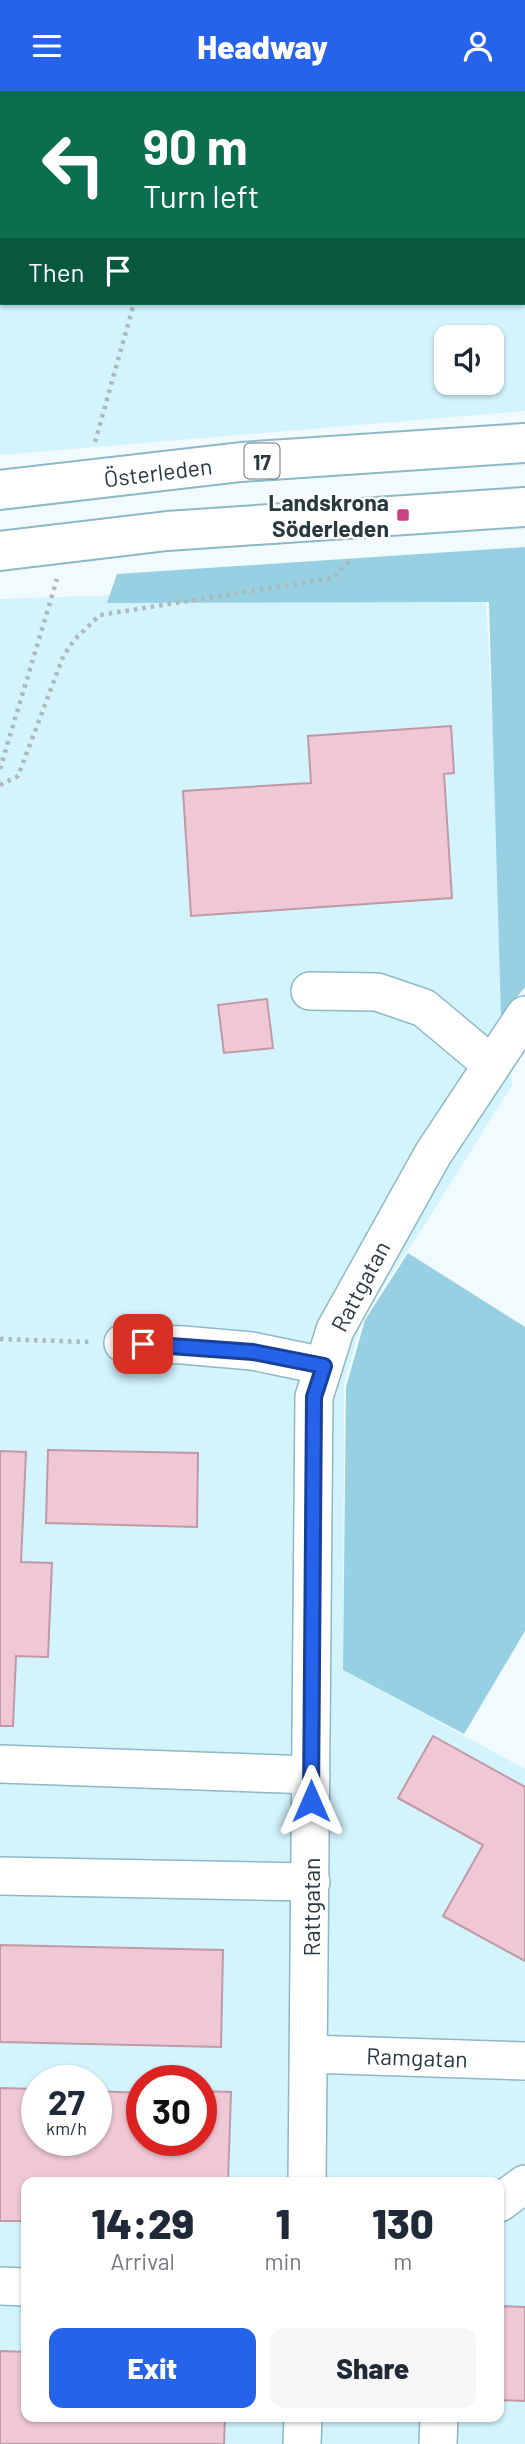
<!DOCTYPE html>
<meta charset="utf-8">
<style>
body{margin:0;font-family:Barlow,sans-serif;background:#f6f6f7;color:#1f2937;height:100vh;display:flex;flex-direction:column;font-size:26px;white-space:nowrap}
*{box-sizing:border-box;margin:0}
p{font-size:23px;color:#747a83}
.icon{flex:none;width:38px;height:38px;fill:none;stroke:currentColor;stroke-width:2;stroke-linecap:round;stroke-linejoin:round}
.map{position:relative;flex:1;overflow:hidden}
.sheet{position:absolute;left:21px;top:2086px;width:483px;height:245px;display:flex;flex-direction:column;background:#fff;border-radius:14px;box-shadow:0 2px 5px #0004}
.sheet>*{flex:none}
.guide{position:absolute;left:0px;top:0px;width:525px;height:214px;box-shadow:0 2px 5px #0004;background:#0b6e4f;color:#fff;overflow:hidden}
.fabs{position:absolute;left:434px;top:234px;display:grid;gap:14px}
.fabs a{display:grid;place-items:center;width:70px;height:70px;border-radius:14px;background:#fff;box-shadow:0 2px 5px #0004;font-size:35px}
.speed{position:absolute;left:21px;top:1974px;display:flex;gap:14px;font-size:35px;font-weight:700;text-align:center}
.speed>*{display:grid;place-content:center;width:91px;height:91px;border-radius:50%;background:#fff;box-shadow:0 2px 5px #0004;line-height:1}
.speed small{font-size:18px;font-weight:400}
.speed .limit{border:10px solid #d22;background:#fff;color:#111}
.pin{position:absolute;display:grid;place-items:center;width:60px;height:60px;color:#fff;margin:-30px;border-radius:14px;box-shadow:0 4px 10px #0006}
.me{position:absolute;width:77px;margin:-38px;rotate:0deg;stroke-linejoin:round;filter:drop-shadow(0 0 5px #0008)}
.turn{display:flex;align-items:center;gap:24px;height:147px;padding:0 28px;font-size:32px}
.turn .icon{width:91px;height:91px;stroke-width:2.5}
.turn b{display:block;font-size:49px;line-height:60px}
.then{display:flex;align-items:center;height:66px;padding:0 28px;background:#0003;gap:14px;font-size:26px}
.eta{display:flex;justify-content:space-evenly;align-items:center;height:119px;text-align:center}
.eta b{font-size:42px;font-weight:800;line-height:49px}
.cta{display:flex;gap:14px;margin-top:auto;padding:14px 28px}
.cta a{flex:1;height:80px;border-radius:14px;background:#2563eb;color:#fff;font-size:28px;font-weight:800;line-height:80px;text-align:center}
.cta a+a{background:#f6f6f7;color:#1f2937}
header{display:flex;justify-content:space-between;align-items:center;height:91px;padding:0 28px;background:#2563eb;color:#fff;font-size:32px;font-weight:800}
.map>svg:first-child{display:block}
.built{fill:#d3f3fd;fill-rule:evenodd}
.green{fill:#97d0e2}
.building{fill:#f0c7d5;stroke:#c099a7;stroke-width:2}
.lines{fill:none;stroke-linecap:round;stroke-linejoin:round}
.minor-casing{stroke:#8db8c5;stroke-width:40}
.major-casing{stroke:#8db8c5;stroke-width:42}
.path{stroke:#acb8bc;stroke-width:4.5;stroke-dasharray:3.5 5;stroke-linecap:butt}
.minor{stroke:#fff;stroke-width:37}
.major{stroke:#fff;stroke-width:38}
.route-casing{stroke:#184099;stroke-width:18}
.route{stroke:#2563eb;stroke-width:12}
.poi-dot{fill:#c84181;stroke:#fff;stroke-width:2.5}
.labels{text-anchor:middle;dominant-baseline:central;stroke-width:5;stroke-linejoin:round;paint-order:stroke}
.shield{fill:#fff;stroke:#687579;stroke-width:2}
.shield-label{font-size:21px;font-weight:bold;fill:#283a3f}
.street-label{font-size:23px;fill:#283a3f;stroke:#fff}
.poi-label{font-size:23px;font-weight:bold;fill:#283a3f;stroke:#fff;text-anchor:end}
</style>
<header><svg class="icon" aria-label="menu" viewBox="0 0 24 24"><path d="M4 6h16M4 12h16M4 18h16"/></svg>Headway<svg class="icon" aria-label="person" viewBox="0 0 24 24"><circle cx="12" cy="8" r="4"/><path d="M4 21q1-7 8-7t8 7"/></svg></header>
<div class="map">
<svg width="525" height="2353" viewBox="0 0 525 2353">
<rect width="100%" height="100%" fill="#f1fafd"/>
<!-- built -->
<path class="built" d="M0,0H525V320L0,364ZM2,2H523V212H2ZM446,247H492V292H446Z
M485,492L512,994L420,1141L363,1225L344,1294L343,1579L525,1678V2353H0V508ZM37,1990H96V2049H37ZM142,1990H201V2049H142ZM26,2091H499V2326H26Z"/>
<!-- green -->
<path class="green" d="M525,456V896L501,926L489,511L107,512L117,483Z
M408,1162L525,1236V1540L464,1643L343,1579L346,1296L365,1229Z"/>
<!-- building -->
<path class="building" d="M451,635L454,682L444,683L452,807L191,825L183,700L311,692L308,645Z
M267,908L273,957L224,962L218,914Z
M48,1359L198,1362L197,1436L46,1432Z
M0,1360L26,1361L21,1471L52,1472L48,1566L16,1565L13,1635H0Z
M433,1645L525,1696V1870L443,1825L483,1754L398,1707Z
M0,1854L223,1859L221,1956L0,1951Z
M0,1997L37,1998V2049H96V2000L142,2002V2049L181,2052V2049H201V2000L231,2001L228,2091H26V2130H0Z
M499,2215L525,2216V2310L499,2309Z
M0,2260L26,2261V2326H225L224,2353H0Z"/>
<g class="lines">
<defs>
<path id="minor" d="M310,900L377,901L424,917L492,974
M123,1252L183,1254L252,1260L324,1275
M0,1673L311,1684
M0,1785L311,1791
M309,1963L525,1970
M307,2091L314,1306L335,1239L433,1063L525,924
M499,2112L525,2093
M0,2195L26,2196
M302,2353L303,2326
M438,2353L439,2326"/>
<path id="major" d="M0,399L241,371L525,352
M0,460L167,440L525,416"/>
</defs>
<!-- minor casing -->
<use href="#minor" class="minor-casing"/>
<!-- major casing -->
<use href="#major" class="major-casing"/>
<!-- path -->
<path class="path" d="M86,0L88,2
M523,166L525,167
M95,351L134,212
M0,678L57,488
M0,694L18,685L63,566L74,549L100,524L333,487L351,468
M0,1248L90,1251"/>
<!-- minor -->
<use href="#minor" class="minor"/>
<!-- major -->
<use href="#major" class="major"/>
</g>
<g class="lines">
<defs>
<path id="route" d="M143,1253L253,1261L324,1275L314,1306L311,1710"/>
</defs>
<!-- route casing -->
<use href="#route" class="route-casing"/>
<!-- route -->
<use href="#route" class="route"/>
</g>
<!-- markers -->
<rect class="poi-dot" x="396" y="417" width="14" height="14" rx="3.5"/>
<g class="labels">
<!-- shield labels -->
<rect class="shield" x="244.5" y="352.5" width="35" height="35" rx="5"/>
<g class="shield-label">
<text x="262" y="370">17</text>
</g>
<!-- street labels -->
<g class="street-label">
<text transform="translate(158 381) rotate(-7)">Österleden</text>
<text transform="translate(360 1195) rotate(-62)">Rattgatan</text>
<text transform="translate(311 1816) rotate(-90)">Rattgatan</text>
<text transform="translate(417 1966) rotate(2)">Ramgatan</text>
</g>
<!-- poi labels -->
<g class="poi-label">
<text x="389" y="411">Landskrona<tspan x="389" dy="26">Söderleden</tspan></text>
</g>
</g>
</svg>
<div class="fabs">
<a><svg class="icon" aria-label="sound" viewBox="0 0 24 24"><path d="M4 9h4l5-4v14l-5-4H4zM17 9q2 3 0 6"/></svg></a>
</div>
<div class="speed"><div>27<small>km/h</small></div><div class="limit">30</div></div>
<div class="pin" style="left:143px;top:1253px;background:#d93025"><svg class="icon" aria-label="arrive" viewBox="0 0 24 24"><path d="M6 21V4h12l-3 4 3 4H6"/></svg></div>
<svg class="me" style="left:311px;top:1710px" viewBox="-20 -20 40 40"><path d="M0-17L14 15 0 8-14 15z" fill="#2563eb" stroke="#fff" stroke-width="4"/></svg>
<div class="guide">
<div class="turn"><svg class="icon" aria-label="left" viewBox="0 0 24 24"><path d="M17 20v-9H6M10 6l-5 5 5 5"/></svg><div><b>90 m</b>Turn left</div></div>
<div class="then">Then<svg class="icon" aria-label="arrive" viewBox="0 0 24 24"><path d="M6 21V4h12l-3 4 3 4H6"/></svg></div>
</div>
<section class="sheet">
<div class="eta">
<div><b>14:29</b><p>Arrival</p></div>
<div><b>1</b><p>min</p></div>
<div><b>130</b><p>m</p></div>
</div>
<div class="cta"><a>Exit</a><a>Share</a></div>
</section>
</div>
